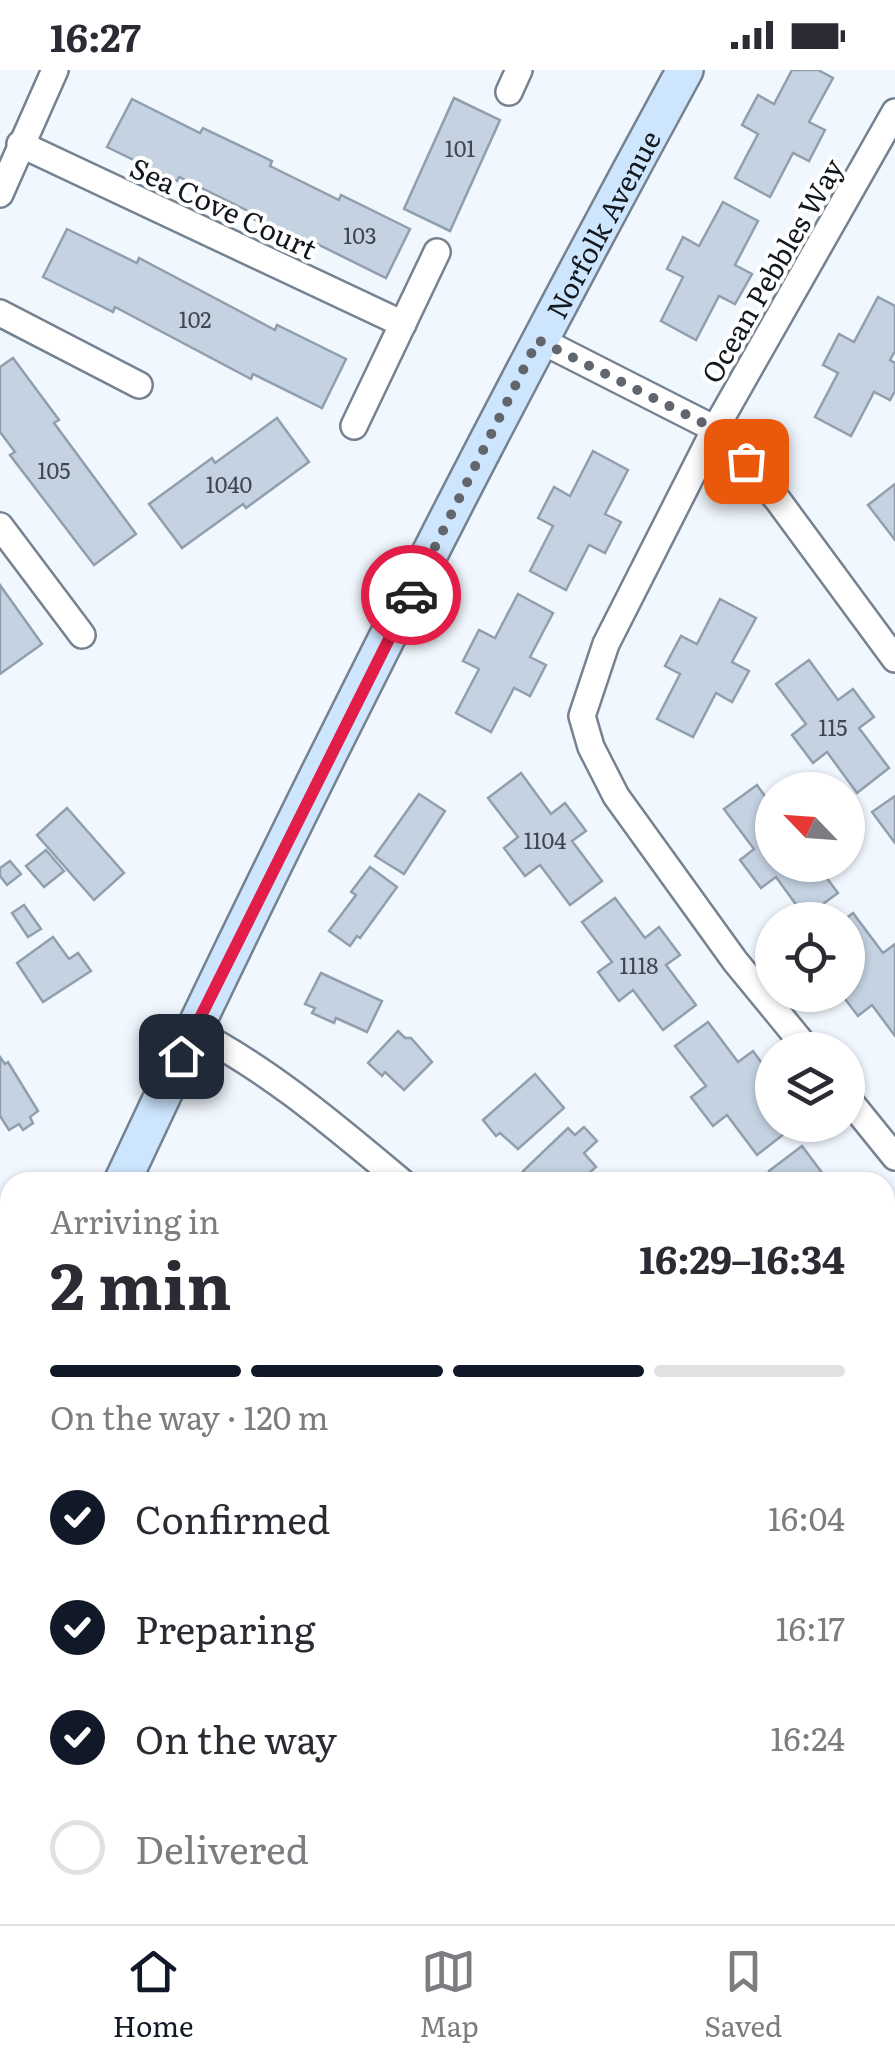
<!DOCTYPE html>
<meta charset="utf-8">
<style>
body{margin:0;font-family:Literata,serif;background:#f2f2f3;color:#2b2b33;height:100vh;display:flex;flex-direction:column;font-size:38px;white-space:nowrap}
*{box-sizing:border-box;margin:0}
p{font-size:32px;color:#7c7c81}
.icon{flex:none;width:55px;height:55px;fill:none;stroke:currentColor;stroke-width:2;stroke-linecap:round;stroke-linejoin:round}
.map{position:relative;flex:1;overflow:hidden}
.details{position:absolute;left:0px;top:1102px;width:895px;height:752px;display:flex;flex-direction:column;background:#fff;border-radius:30px 30px 0 0;box-shadow:0 2px 8px #0004}
.details>*{flex:none}
.needle{width:65px;rotate:295deg}
.controls{position:absolute;left:755px;top:702px;display:grid;gap:20px}
.controls a{display:grid;place-items:center;width:110px;height:110px;border-radius:50%;background:#fff;box-shadow:0 2px 8px #0004;font-size:50px}
.pin{position:absolute;display:grid;place-items:center;width:85px;height:85px;color:#fff;margin:-42px;border-radius:20px;box-shadow:0 5px 15px #0006}
.courier{position:absolute;display:grid;place-items:center;width:100px;height:100px;margin:-50px;border:8px solid #e11d48;border-radius:50%;background:#fff;color:#222;box-shadow:0 2px 12px #0007}
.head em{font-style:normal;font-weight:700}
.head div{display:flex;flex-direction:column-reverse}
.head{display:flex;align-items:center;justify-content:space-between;height:170px;padding:0 50px}
h1{font-size:65px;font-weight:700;line-height:75px}
.bar{display:grid;grid-template-columns:repeat(4,1fr);gap:15px 10px;align-content:center;height:120px;padding:0 50px}
.bar i{height:12px;border-radius:8px;background:#e1e1e2}
.bar .active{background:#111827}
.bar p{grid-column:span 4}
ol{padding:0 50px;list-style:none}
li{display:flex;align-items:center;gap:30px;height:110px}
li p{margin-inline-start:auto}
li .icon{padding:10px;border-radius:50%;background:#111827;color:#fff;stroke-width:4}
li:last-child{color:#7c7c81}
li i{width:55px;height:55px;border:5px solid #e1e1e2;border-radius:50%}
.status{display:flex;justify-content:space-between;align-items:center;height:70px;padding:0 50px;background:#fff;direction:ltr}
.status svg{height:28px;fill:currentColor}
.tab-bar{display:flex;justify-content:space-around;align-items:center;height:140px;border-top:2px solid #e1e1e2;background:#fff;font-size:28px;color:#7c7c81}
.tab-bar a{display:grid;justify-items:center;gap:5px}
.tab-bar .active{color:#111827}
.map>svg:first-child{display:block}
.building{fill:#c4d2e2;stroke:#919fad;stroke-width:2.5}
.lines{fill:none;stroke-linecap:round;stroke-linejoin:round}
.minor-casing{stroke:#758290;stroke-width:30}
.secondary-casing{stroke:#758290;stroke-width:40}
.minor{stroke:#fff;stroke-width:25}
.secondary{stroke:#cde6fe;stroke-width:35}
.done{stroke:#61666c;stroke-width:10;stroke-dasharray:0 18}
.route{stroke:#e11d48;stroke-width:12}
.labels{text-anchor:middle;dominant-baseline:central;stroke-width:8;stroke-linejoin:round;paint-order:stroke}
.number-label{font-size:22px;fill:#3f464f}
.street-label{font-size:28px;fill:#13181e;stroke:#fff}
</style>
<div class="status"><b>16:27</b><svg viewBox="0 0 49 12"><path d="M0 12V9h3v3zM5 12V6h3v6zM10 12V3h3v9zM15 12V0h3v12zM26 1h20v11H26zM47 4h2v5h-2z"/></svg></div>
<div class="map">
<svg width="895" height="1854" viewBox="0 0 895 1854">
<rect width="100%" height="100%" fill="#f1f7fe"/>
<g class="building">
<path d="M 792,0 L 818,0 L 833,8 L 809,52 L 825,60 L 809,91 L 793,83 L 770,127 L 735,108 L 758,64 L 742,55 L 758,25 L 774,34 Z"/>
<path d="M 454,28 L 500,50 L 450,161 L 404,139 Z"/>
<path d="M 132,29 L 200,63 L 203,58 L 272,91 L 270,96 L 339,130 L 341,125 L 410,159 L 386,208 L 317,174 L 314,179 L 246,145 L 248,141 L 179,107 L 177,111 L 107,77 Z"/>
<path d="M 723,132 L 758,151 L 735,195 L 752,204 L 735,234 L 719,226 L 696,270 L 661,251 L 683,207 L 667,199 L 683,167 L 699,176 Z"/>
<path d="M 67,159 L 137,193 L 139,188 L 275,260 L 277,255 L 346,289 L 322,338 L 253,304 L 251,309 L 115,237 L 113,242 L 43,207 Z"/>
<path d="M 878,227 L 895,236 L 895,281 L 890,290 L 895,293 L 895,321 L 890,330 L 874,322 L 851,366 L 815,347 L 838,303 L 823,295 L 839,264 L 854,272 Z"/>
<path d="M 13,288 L 59,350 L 54,353 L 136,464 L 94,495 L 10,385 L 15,382 L 0,362 L 0,297 Z"/>
<path d="M 277,348 L 309,392 L 246,438 L 243,434 L 182,478 L 149,434 L 212,388 L 215,393 Z"/>
<path d="M 593,381 L 628,400 L 605,444 L 621,452 L 605,483 L 589,475 L 566,520 L 530,501 L 553,456 L 538,448 L 554,417 L 570,426 Z"/>
<path d="M 895,414 L 895,470 L 868,435 Z"/>
<path d="M 0,515 L 42,574 L 0,604 Z"/>
<path d="M 518,524 L 553,543 L 530,587 L 546,595 L 530,626 L 514,618 L 491,662 L 456,643 L 479,599 L 463,591 L 479,560 L 495,568 Z"/>
<path d="M 720,529 L 756,548 L 732,592 L 749,601 L 732,632 L 716,623 L 693,667 L 657,649 L 680,604 L 665,596 L 681,566 L 697,574 Z"/>
<path d="M 809,590 L 838,630 L 853,619 L 874,647 L 859,658 L 889,698 L 857,723 L 827,682 L 813,693 L 792,665 L 806,654 L 776,614 Z"/>
<path d="M 521,703 L 551,744 L 565,733 L 586,761 L 572,771 L 602,811 L 570,835 L 540,795 L 525,806 L 504,778 L 518,767 L 488,728 Z"/>
<path d="M 757,715 L 772,736 L 772,795 L 817,795 L 838,823 L 805,847 L 776,807 L 761,818 L 740,790 L 754,779 L 724,739 Z"/>
<path d="M 419,724 L 445,741 L 404,804 L 375,786 Z"/>
<path d="M 895,726 L 895,773 L 872,742 Z"/>
<path d="M 67,738 L 124,803 L 94,830 L 37,765 Z"/>
<path d="M 46,780 L 64,801 L 44,817 L 26,796 Z"/>
<path d="M 10,791 L 21,804 L 7,815 L 0,806 L 0,798 Z"/>
<path d="M 370,797 L 397,817 L 360,868 L 357,866 L 350,876 L 329,861 L 356,825 L 351,822 Z"/>
<path d="M 615,828 L 645,868 L 659,857 L 680,885 L 666,895 L 696,935 L 663,960 L 633,920 L 619,931 L 598,902 L 612,892 L 582,852 Z"/>
<path d="M 24,835 L 41,859 L 28,867 L 12,843 Z"/>
<path d="M 853,843 L 883,883 L 895,874 L 895,966 L 872,935 L 858,946 L 842,925 L 848,925 L 848,910 L 851,908 L 848,903 L 848,850 L 844,850 Z"/>
<path d="M 53,867 L 69,889 L 78,883 L 91,901 L 43,932 L 17,893 Z"/>
<path d="M 321,903 L 382,931 L 367,962 L 336,948 L 334,953 L 312,943 L 315,938 L 305,934 Z"/>
<path d="M 708,952 L 738,992 L 753,981 L 772,1007 L 759,1020 L 772,1038 L 772,1055 L 786,1055 L 789,1060 L 757,1085 L 727,1045 L 713,1056 L 691,1027 L 706,1016 L 675,976 Z"/>
<path d="M 398,961 L 405,968 L 411,968 L 432,992 L 404,1020 L 385,1002 L 382,1006 L 368,993 Z"/>
<path d="M 0,987 L 5,994 L 8,992 L 38,1041 L 30,1047 L 33,1053 L 23,1060 L 19,1054 L 9,1060 L 0,1046 Z"/>
<path d="M 535,1004 L 564,1038 L 518,1079 L 500,1063 L 496,1066 L 483,1050 Z"/>
<path d="M 584,1057 L 597,1071 L 584,1083 L 596,1097 L 579,1112 L 527,1112 L 530,1109 L 523,1101 L 568,1058 L 575,1065 Z"/>
<path d="M 802,1076 L 829,1112 L 778,1112 L 769,1101 Z"/>
<path d="M 0,1835 L 17,1854 L 0,1854 Z"/>
<path d="M 123,1845 L 148,1845 L 156,1854 L 112,1854 Z"/>
<path d="M 444,1845 L 496,1845 L 499,1854 L 446,1854 Z"/>
<path d="M 565,1845 L 625,1845 L 628,1854 L 568,1854 Z"/>
<path d="M 670,1845 L 727,1845 L 699,1854 L 673,1854 Z"/>
</g>
<g class="lines">
<g class="minor-casing">
<g id="minor">
<path d="M 509,22 L 519,0"/>
<path d="M 20,74 L 403,254"/>
<path d="M 0,124 L 55,0"/>
<path d="M 0,243 L 139,315"/>
<path d="M 538,269 L 715,359 L 777,429 L 895,589"/>
<path d="M 354,356 L 437,182"/>
<path d="M 0,456 L 82,565"/>
<path d="M 193,961 C 269,999 337,1058 402,1112"/>
<path d="M 808,980 L 735,891 L 616,726 L 591,677 L 582,646 L 606,574 L 715,359 L 895,42"/>
<path d="M 848,1029 L 895,1087"/>
<path d="M 885,1578 L 895,1573"/>
<path d="M 0,1590 L 10,1599"/>
<path d="M 812,1845 L 815,1854"/>
<path d="M 243,1854 L 257,1845"/>
</g>
</g>
<g class="secondary-casing">
<g id="secondary">
<path id="s1" d="M 122,1112 C 298,736 486,365 685,0"/>
<path d="M 0,1374 L 10,1353"/>
</g>
</g>
<use href="#minor" class="minor"/>
<use href="#secondary" class="secondary"/>
</g>
<g class="lines">
<path class="done" d="M 411,525 L 538,270 L 715,359 L 746,391"/>
<path class="route" d="M 181,986 L 411,525"/>
</g>
<g class="labels">
<g class="number-label">
<text x="460" y="77">101</text>
<text x="360" y="164">103</text>
<text x="195" y="248">102</text>
<text x="54" y="399">105</text>
<text x="229" y="413">1040</text>
<text x="833" y="656">115</text>
<text x="545" y="769">1104</text>
<text x="639" y="894">1118</text>
</g>
<g class="street-label">
<text transform="translate(224 137) rotate(25)">Sea Cove Court</text>
<text stroke="none"><textPath href="#s1" startOffset="1072">Norfolk Avenue</textPath></text>
<text transform="translate(771 200) rotate(-60)">Ocean Pebbles Way</text>
</g>
</g>
</svg>
<div class="controls">
<a><svg class="needle" viewBox="-14 -14 28 28"><path d="M0-13l5 13h-10z" fill="#e53935"/><path d="M0 13l5-13h-10z" fill="#7c7c81"/></svg></a>
<a><svg class="icon" aria-label="locate" viewBox="0 0 24 24"><circle cx="12" cy="12" r="6"/><path d="M12 2v4M12 18v4M2 12h4M18 12h4"/></svg></a>
<a><svg class="icon" aria-label="layers" viewBox="0 0 24 24"><path d="M12 4l9 5-9 5-9-5zM3 14l9 5 9-5"/></svg></a>
</div>
<div class="pin" style="left:746px;top:391px;background:#ea580c"><svg class="icon" aria-label="bag" viewBox="0 0 24 24"><path d="M5 8h14l-1 12H6zM9 8a3 3 0 0 1 6 0"/></svg></div>
<div class="pin" style="left:181px;top:986px;background:#1f2937"><svg class="icon" aria-label="home" viewBox="0 0 24 24"><path d="M3 11l9-7 9 7M6 9v11h12V9"/></svg></div>
<div class="courier" style="left:411px;top:525px"><svg class="icon" aria-label="car" viewBox="0 0 24 24"><path d="M5 17H2v-5l4-1 3-4h7l3 4 3 1v5h-3M9 17h6M6 11h13"/><circle cx="7" cy="17" r="2"/><circle cx="17" cy="17" r="2"/></svg></div>
<section class="details">
<div class="head"><div><h1>2 min</h1><p>Arriving in</p></div><em>16:29–16:34</em></div>
<div class="bar"><i class="active"></i><i class="active"></i><i class="active"></i><i></i><p>On the way · 120 m</p></div>
<ol>
<li><svg class="icon" aria-label="check" viewBox="0 0 24 24"><path d="M5 12l5 5 9-10"/></svg>Confirmed<p>16:04</p></li>
<li><svg class="icon" aria-label="check" viewBox="0 0 24 24"><path d="M5 12l5 5 9-10"/></svg>Preparing<p>16:17</p></li>
<li><svg class="icon" aria-label="check" viewBox="0 0 24 24"><path d="M5 12l5 5 9-10"/></svg>On the way<p>16:24</p></li>
<li><i></i>Delivered</li>
</ol>
</section>
</div>
<nav class="tab-bar">
<a class="active"><svg class="icon" aria-label="home" viewBox="0 0 24 24"><path d="M3 11l9-7 9 7M6 9v11h12V9"/></svg>Home</a>
<a><svg class="icon" aria-label="map" viewBox="0 0 24 24"><path d="M3 6l6-2 6 2 6-2v14l-6 2-6-2-6 2zM9 4v14M15 6v14"/></svg>Map</a>
<a><svg class="icon" aria-label="saved" viewBox="0 0 24 24"><path d="M7 4h10v16l-5-4-5 4z"/></svg>Saved</a>
</nav>
